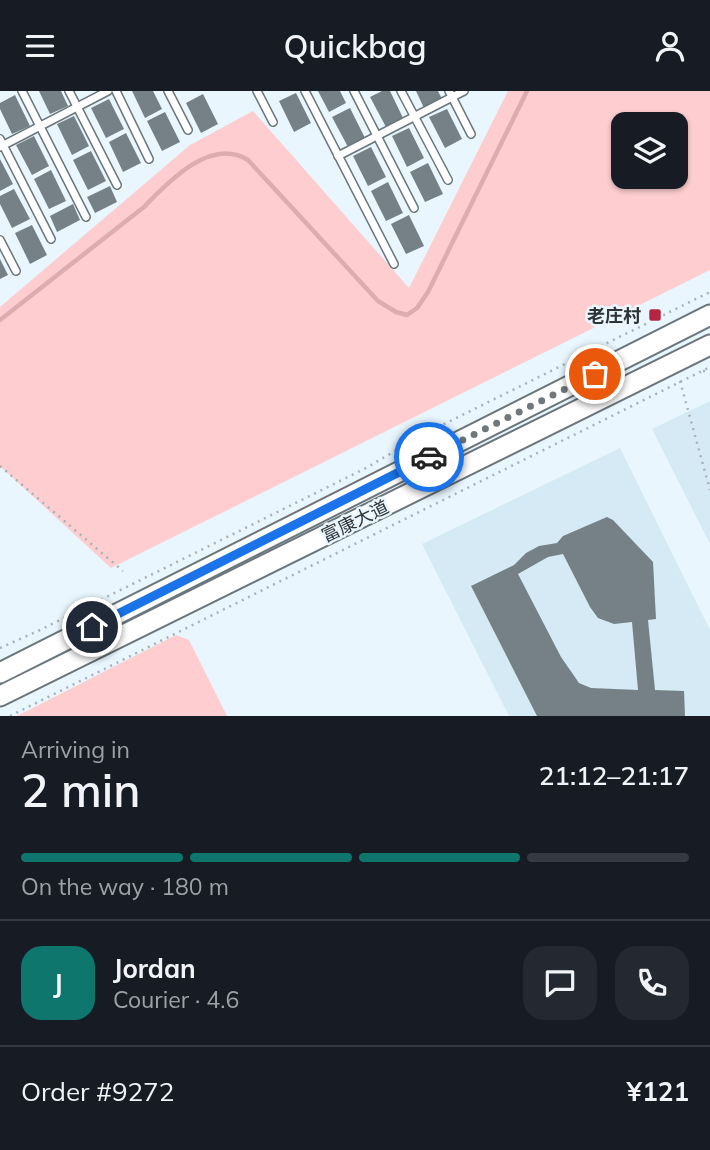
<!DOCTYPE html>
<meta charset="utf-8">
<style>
body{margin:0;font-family:Mulish,"Noto Sans SC",sans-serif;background:#242831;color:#f1f3f6;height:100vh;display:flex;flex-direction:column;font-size:26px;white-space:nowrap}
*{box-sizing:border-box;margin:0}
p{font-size:23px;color:#9ea1a6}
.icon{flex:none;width:38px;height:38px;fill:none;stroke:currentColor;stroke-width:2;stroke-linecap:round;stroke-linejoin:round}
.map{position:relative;height:625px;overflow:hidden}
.drawer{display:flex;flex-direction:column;background:#171b24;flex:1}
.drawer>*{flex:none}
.tools{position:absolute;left:611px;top:21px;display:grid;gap:14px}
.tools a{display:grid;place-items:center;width:77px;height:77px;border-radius:14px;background:#171b24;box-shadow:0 2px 5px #0004;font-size:35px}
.pin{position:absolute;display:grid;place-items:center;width:60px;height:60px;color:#fff;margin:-30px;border:4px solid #fff;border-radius:50%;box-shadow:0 2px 7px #0007}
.courier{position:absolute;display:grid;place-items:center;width:70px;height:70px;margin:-35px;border:5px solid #1a73e8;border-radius:50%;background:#fff;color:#222;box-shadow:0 2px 9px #0007}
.headline em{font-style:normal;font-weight:600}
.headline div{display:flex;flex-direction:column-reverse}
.headline{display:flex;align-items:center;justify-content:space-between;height:119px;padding:0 21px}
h1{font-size:46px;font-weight:600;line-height:52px}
.bar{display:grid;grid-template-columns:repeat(4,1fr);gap:10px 7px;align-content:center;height:84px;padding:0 21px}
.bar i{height:9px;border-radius:5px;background:#363941}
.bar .current{background:#0f766e}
.bar p{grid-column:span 4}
.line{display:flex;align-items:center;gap:18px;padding:0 21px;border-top:2px solid #363941}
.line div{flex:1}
.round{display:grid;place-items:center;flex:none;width:74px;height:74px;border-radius:21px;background:#242831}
header{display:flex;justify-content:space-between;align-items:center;height:91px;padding:0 21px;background:#171b24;font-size:32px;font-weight:600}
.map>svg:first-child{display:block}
.built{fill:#d5eaf4}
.green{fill:#fdcdcf;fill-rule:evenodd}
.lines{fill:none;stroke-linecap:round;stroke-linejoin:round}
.stream{stroke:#dcacaf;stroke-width:4.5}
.building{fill:#758187;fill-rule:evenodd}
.lane-casing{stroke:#6a767c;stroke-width:10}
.secondary-casing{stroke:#6a767c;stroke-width:23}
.path{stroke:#a8b2b7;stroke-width:2.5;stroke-dasharray:2 5;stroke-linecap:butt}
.lane{stroke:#fff;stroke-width:7}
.secondary{stroke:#fff;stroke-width:19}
.done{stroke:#6f777c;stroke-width:7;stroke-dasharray:0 12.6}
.route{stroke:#1a73e8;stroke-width:9}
.poi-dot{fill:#b62444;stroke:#e9f6fd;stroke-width:2.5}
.labels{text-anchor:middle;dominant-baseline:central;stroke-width:5;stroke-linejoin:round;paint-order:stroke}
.poi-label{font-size:18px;font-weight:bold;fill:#2e3336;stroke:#e9f6fd;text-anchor:end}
.street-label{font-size:18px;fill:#2e3336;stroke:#e9f6fd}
</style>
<header><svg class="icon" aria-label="menu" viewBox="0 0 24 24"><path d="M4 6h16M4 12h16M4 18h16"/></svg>Quickbag<svg class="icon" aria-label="person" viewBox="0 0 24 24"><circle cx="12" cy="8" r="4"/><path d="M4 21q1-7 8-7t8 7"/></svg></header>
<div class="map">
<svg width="710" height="625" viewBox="0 0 710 625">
<rect width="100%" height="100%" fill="#e9f6fd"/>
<g class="built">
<path d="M 710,310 L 710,453 L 652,338 Z"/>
<path d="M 620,357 L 710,539 L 710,625 L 509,625 L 422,453 Z"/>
</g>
<g class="green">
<path d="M 508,0 L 710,0 L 710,179 L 111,477 L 0,375 L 0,216 L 190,54 L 253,20 L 409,197 ZM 676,33 L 676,86 L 623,86 L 623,33 Z"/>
<path d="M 176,544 L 189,549 L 227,625 L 17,625 Z"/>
</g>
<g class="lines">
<path class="stream" d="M 0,229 L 144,116 C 169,90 211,46 248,69 L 378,210 L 396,221 L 407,224 L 417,217 L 428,201 L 527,0"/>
</g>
<g class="building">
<path d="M 39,0 L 61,0 L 68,15 L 50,23 Z"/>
<path d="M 132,0 L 153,0 L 162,18 L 145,27 Z"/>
<path d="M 318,0 L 340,0 L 346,12 L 329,21 Z"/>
<path d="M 382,0 L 390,0 L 403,27 L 386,36 L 370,6 Z"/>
<path d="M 416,0 L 438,0 L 442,8 L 424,17 Z"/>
<path d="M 296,2 L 311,32 L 294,41 L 279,10 Z"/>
<path d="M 203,3 L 218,33 L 201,42 L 186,12 Z"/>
<path d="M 15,4 L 30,35 L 12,43 L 0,18 L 0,12 Z"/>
<path d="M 109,8 L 124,38 L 106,47 L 91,17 Z"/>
<path d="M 350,17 L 365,47 L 348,56 L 332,26 Z"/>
<path d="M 447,18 L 462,48 L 445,57 L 429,26 Z"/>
<path d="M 165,21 L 180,51 L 162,60 L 147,30 Z"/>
<path d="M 74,25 L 89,55 L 72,64 L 57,33 Z"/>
<path d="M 409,37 L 424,67 L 407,76 L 392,45 Z"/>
<path d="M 126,42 L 141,72 L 123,81 L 109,51 Z"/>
<path d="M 34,45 L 49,75 L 32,84 L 16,54 Z"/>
<path d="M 371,56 L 386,86 L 368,95 L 353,65 Z"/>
<path d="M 91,60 L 106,90 L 88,99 L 73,69 Z"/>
<path d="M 0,68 L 13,93 L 0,100 Z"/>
<path d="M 428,72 L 443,103 L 425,111 L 410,81 Z"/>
<path d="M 51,79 L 66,110 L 49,118 L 34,88 Z"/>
<path d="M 388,91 L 403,122 L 386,130 L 371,100 Z"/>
<path d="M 110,95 L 117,111 L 95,122 L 87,106 Z"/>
<path d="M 14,98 L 30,128 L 12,137 L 0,113 L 0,105 Z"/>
<path d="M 73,113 L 80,129 L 57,141 L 50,125 Z"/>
<path d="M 409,124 L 424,155 L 406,163 L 391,133 Z"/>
<path d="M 32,134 L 47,164 L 30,173 L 15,142 Z"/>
<path d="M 0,168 L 8,184 L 0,188 Z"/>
<path d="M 607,426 L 613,429 L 653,471 L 656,528 L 648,529 L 655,599 L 684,600 L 685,625 L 537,625 L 471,495 L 514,474 L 526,462 L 539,455 L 557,452 L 563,445 ZM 563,463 L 590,516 L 598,527 L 614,533 L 632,531 L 638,599 L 591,597 L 579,592 L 561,566 L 518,483 L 548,466 Z"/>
</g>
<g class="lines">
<g class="lane-casing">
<g id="lane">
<path d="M 22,0 L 86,126"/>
<path d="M 69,0 L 117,94"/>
<path d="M 116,0 L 149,68"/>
<path d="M 168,0 L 188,39"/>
<path d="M 257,0 L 273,31"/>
<path d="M 305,0 L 394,173"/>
<path d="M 354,0 L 414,117"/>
<path d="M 401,0 L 448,89"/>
<path d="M 449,0 L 471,43"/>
<path d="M 0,48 L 51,148"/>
<path d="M 0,56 L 108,0"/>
<path d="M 338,65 L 464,0"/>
<path d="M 0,149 L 16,180"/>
</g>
</g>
<g class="secondary-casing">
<g id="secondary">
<path d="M 0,582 L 710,224"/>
<path d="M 0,605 L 710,254"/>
</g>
</g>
<g class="path">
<path d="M 703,280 L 710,281"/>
<path d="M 680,290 L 710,399"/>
<path d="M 0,375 L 123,480"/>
<path d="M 0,557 L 40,539 L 366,377 L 424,343 L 710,201"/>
<path d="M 10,625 L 710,276"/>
</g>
<use href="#lane" class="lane"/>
<use href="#secondary" class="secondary"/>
</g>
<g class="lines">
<path class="done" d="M 429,366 L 595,283"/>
<path class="route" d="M 92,536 L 429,366"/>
</g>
<rect class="poi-dot" x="648" y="217" width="14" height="14" rx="3.5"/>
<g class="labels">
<g class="poi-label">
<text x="641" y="224">老庄村</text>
</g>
<g class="street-label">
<text transform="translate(355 430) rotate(-26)">富康大道</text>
</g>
</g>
</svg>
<div class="tools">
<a><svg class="icon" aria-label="layers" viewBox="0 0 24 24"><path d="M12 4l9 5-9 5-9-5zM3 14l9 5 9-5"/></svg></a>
</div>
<div class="pin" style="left:595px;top:283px;background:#ea580c"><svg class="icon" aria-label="bag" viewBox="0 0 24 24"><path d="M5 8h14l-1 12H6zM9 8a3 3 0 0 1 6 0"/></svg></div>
<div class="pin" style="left:92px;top:536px;background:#1f2937"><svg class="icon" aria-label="home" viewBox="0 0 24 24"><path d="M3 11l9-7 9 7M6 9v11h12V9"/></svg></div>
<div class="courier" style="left:429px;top:366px"><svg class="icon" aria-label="car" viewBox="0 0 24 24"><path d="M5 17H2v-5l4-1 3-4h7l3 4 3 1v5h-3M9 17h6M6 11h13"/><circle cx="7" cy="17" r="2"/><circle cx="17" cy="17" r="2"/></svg></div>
</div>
<section class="drawer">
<div class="headline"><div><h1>2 min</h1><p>Arriving in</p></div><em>21:12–21:17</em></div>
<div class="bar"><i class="current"></i><i class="current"></i><i class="current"></i><i></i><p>On the way · 180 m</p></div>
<div class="line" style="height:126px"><b class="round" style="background:#0f766e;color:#fff">J</b><div><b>Jordan</b><p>Courier · 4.6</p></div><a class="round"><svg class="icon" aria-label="chat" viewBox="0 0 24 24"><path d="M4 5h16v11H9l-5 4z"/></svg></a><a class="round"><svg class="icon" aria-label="phone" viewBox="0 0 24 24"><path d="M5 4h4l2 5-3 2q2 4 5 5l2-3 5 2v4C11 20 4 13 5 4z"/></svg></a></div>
<div class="line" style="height:91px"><div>Order #9272</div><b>¥121</b></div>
</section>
